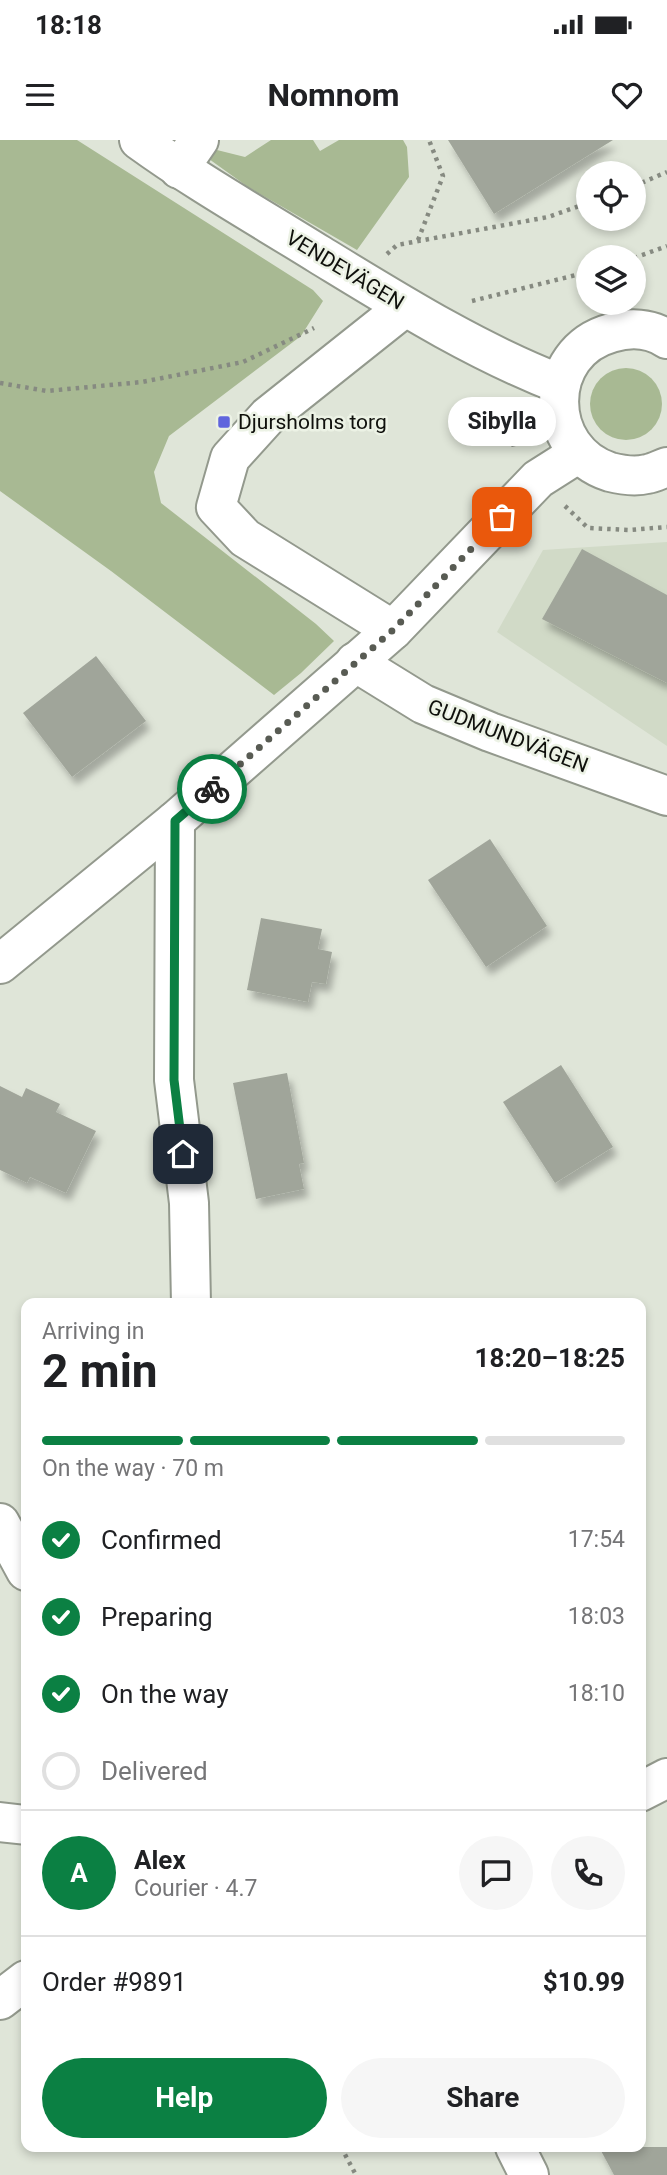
<!DOCTYPE html>
<meta charset="utf-8">
<style>
body{margin:0;font-family:Roboto,sans-serif;background:#f6f6f6;color:#202124;height:100vh;display:flex;flex-direction:column;font-size:26px;white-space:nowrap}
*{box-sizing:border-box;margin:0}
p{font-size:23px;color:#757577}
.icon{flex:none;width:38px;height:38px;fill:none;stroke:currentColor;stroke-width:2;stroke-linecap:round;stroke-linejoin:round}
.map{position:relative;flex:1;overflow:hidden}
.drawer{position:absolute;left:21px;top:1158px;width:625px;height:854px;display:flex;flex-direction:column;background:#fff;border-radius:14px;box-shadow:0 4px 10px #0003}
.drawer>*{flex:none}
.tools{position:absolute;left:576px;top:21px;display:grid;gap:14px}
.tools a{display:grid;place-items:center;width:70px;height:70px;border-radius:50%;background:#fff;box-shadow:0 4px 10px #0003;font-size:35px}
.pin{position:absolute;display:grid;place-items:center;width:60px;height:60px;color:#fff;margin:-30px;border-radius:14px;box-shadow:0 4px 10px #0006}
.courier{position:absolute;display:grid;place-items:center;width:70px;height:70px;margin:-35px;border:5px solid #0b8043;border-radius:50%;background:#fff;color:#222;box-shadow:0 2px 9px #0007}
.bubble{position:absolute;height:49px;border-radius:24px;background:#fff;box-shadow:0 4px 10px #0003;font-size:23px;font-weight:700;line-height:49px;text-align:center}
.summary em{font-style:normal;font-weight:700}
.summary div{display:flex;flex-direction:column-reverse}
.summary{display:flex;align-items:center;justify-content:space-between;height:119px;padding:0 21px}
h1{font-size:46px;font-weight:700;line-height:52px}
.bar{display:grid;grid-template-columns:repeat(4,1fr);gap:10px 7px;align-content:center;height:84px;padding:0 21px}
.bar i{height:9px;border-radius:5px;background:#e0e0e0}
.bar .selected{background:#0b8043}
.bar p{grid-column:span 4}
.line{display:flex;align-items:center;gap:18px;padding:0 21px;border-top:2px solid #e0e0e0}
.line div{flex:1}
.round{display:grid;place-items:center;flex:none;width:74px;height:74px;border-radius:37px;background:#f6f6f6}
ol{padding:0 21px;list-style:none}
li{display:flex;align-items:center;gap:21px;height:77px}
li p{margin-inline-start:auto}
li .icon{padding:7px;border-radius:50%;background:#0b8043;color:#fff;stroke-width:4}
li:last-child{color:#757577}
li i{width:38px;height:38px;border:4px solid #e0e0e0;border-radius:50%}
.action{display:flex;gap:14px;margin-top:auto;padding:14px 21px}
.action a{flex:1;height:80px;border-radius:42px;background:#0b8043;color:#fff;font-size:28px;font-weight:700;line-height:80px;text-align:center}
.action a+a{background:#f6f6f6;color:#202124}
.status{display:flex;justify-content:space-between;align-items:center;height:49px;padding:0 35px;background:#fff;direction:ltr}
.status svg{height:19px;fill:currentColor}
header{display:flex;justify-content:space-between;align-items:center;height:91px;padding:0 21px;background:#fff;font-size:32px;font-weight:700}
.map>svg:first-child{display:block}
.built{fill:#d1dac7}
.green{fill:#a8b993}
.building{fill:#a0a59a;filter:url(#shadow)}
.lines{fill:none;stroke-linecap:round;stroke-linejoin:round}
.minor-casing{stroke:#93998d;stroke-width:42}
.path{stroke:#868a81;stroke-width:4.5;stroke-dasharray:3.5 5;stroke-linecap:butt}
.minor{stroke:#fff;stroke-width:38}
.done{stroke:#585b53;stroke-width:7;stroke-dasharray:0 12.6}
.route{stroke:#0b8043;stroke-width:9}
.poi-dot{fill:#6065dd;stroke:#ecf2e5;stroke-width:2.5}
.labels{text-anchor:middle;dominant-baseline:central;stroke-width:5;stroke-linejoin:round;paint-order:stroke}
.street-label{font-size:21px;fill:#0f100c;stroke:#ecf2e5}
.poi-label{font-size:21px;fill:#0f100c;stroke:#ecf2e5;text-anchor:start}
</style>
<div class="status"><b>18:18</b><svg viewBox="0 0 49 12"><path d="M0 12V9h3v3zM5 12V6h3v6zM10 12V3h3v9zM15 12V0h3v12zM26 1h20v11H26zM47 4h2v5h-2z"/></svg></div>
<header><svg class="icon" aria-label="menu" viewBox="0 0 24 24"><path d="M4 6h16M4 12h16M4 18h16"/></svg>Nomnom<svg class="icon" aria-label="heart" viewBox="0 0 24 24"><path d="M12 20l-8-8c-3-5 5-10 8-4 3-6 11-1 8 4z"/></svg></header>
<div class="map">
<svg width="667" height="2035" viewBox="0 0 667 2035">
<defs>
<filter id="shadow"><feDropShadow dx="4.5" dy="8" stdDeviation="3.5" flood-color="#0004"/></filter>
</defs>
<rect width="100%" height="100%" fill="#dfe5d8"/>
<path class="built" d="M 667,402 L 667,606 L 497,492 L 543,410 Z"/>
<g class="green">
<path d="M 0,0 L 77,0 L 313,150 L 323,161 L 301,196 L 169,296 L 154,332 L 161,363 L 316,484 L 334,501 L 301,533 L 274,555 L 111,431 L 0,351 Z"/>
<path d="M 271,0 L 313,0 L 320,11 L 339,0 L 403,0 L 407,7 L 409,37 L 357,110 L 248,47 L 209,19 L 217,10 L 245,17 Z"/>
<circle cx="626" cy="264" r="36"/>
</g>
<g class="building">
<path d="M 448,0 L 613,0 L 494,74 Z"/>
<path d="M 582,409 L 667,455 L 667,543 L 542,479 Z"/>
<path d="M 96,516 L 146,581 L 72,637 L 23,573 Z"/>
<path d="M 490,699 L 547,786 L 486,827 L 428,740 Z"/>
<path d="M 261,778 L 322,789 L 318,809 L 332,812 L 326,844 L 312,842 L 308,862 L 247,850 Z"/>
<path d="M 561,925 L 613,1007 L 555,1043 L 503,962 Z"/>
<path d="M 287,933 L 304,1023 L 299,1024 L 304,1049 L 256,1059 L 233,943 Z"/>
<path d="M 0,946 L 22,957 L 26,948 L 60,964 L 56,972 L 96,991 L 66,1053 L 30,1037 L 27,1043 L 0,1030 Z"/>
<path d="M 599,2007 L 667,2007 L 667,2035 L 614,2035 Z"/>
</g>
<g class="lines">
<g class="minor-casing">
<g id="minor">
<path d="M 139,0 C 197,42 259,77 320,115 C 397,162 475,211 560,244"/>
<path d="M 179,29 L 199,0"/>
<path d="M 667,199 C 650,188 630,187 611,193 C 542,212 542,310 610,332 C 622,335 635,337 647,334 C 654,333 661,329 667,327"/>
<path d="M 393,490 L 245,398 L 216,367 L 230,318 L 268,276 L 405,167"/>
<path d="M 355,522 L 423,564 L 490,592 L 667,656"/>
<path d="M 175,681 L 174,940 L 189,1063 L 191,1164"/>
<path d="M 0,824 L 175,681 L 393,490 L 538,339 L 579,313"/>
<path d="M 0,1383 L 26,1431"/>
<path d="M 640,1652 L 667,1638"/>
<path d="M 0,1682 L 26,1685"/>
<path d="M 0,1860 L 26,1840"/>
<path d="M 515,2007 L 529,2035"/>
</g>
</g>
<g class="path">
<path d="M 634,46 L 667,32"/>
<path d="M 418,100 L 443,36 L 429,0"/>
<path d="M 387,114 L 397,105 L 548,77 L 588,63"/>
<path d="M 634,118 L 667,106"/>
<path d="M 472,161 L 588,132"/>
<path d="M 0,243 L 47,251 L 142,242 L 243,222 L 314,188"/>
<path d="M 504,262 L 503,266 L 515,311"/>
<path d="M 565,366 L 588,388 L 629,390 L 667,387"/>
<path d="M 341,2007 L 356,2035"/>
</g>
<use href="#minor" class="minor"/>
</g>
<g class="lines">
<path class="done" d="M 212,649 L 393,490 L 502,377"/>
<path class="route" d="M 183,1014 L 174,940 L 175,681 L 212,649"/>
</g>
<rect class="poi-dot" x="217" y="275" width="14" height="14" rx="3.5"/>
<g class="labels">
<g class="street-label">
<text transform="translate(345 130) rotate(31)">VENDEVÄGEN</text>
<text transform="translate(508 596) rotate(21)">GUDMUNDVÄGEN</text>
</g>
<g class="poi-label">
<text x="238" y="282">Djursholms torg</text>
</g>
</g>
</svg>
<div class="tools">
<a><svg class="icon" aria-label="locate" viewBox="0 0 24 24"><circle cx="12" cy="12" r="6"/><path d="M12 2v4M12 18v4M2 12h4M18 12h4"/></svg></a>
<a><svg class="icon" aria-label="layers" viewBox="0 0 24 24"><path d="M12 4l9 5-9 5-9-5zM3 14l9 5 9-5"/></svg></a>
</div>
<div class="pin" style="left:502px;top:377px;background:#ea580c"><svg class="icon" aria-label="bag" viewBox="0 0 24 24"><path d="M5 8h14l-1 12H6zM9 8a3 3 0 0 1 6 0"/></svg></div>
<div class="pin" style="left:183px;top:1014px;background:#1f2937"><svg class="icon" aria-label="home" viewBox="0 0 24 24"><path d="M3 11l9-7 9 7M6 9v11h12V9"/></svg></div>
<div class="courier" style="left:212px;top:649px"><svg class="icon" aria-label="bike" viewBox="0 0 24 24"><circle cx="6" cy="16" r="4"/><circle cx="18" cy="16" r="4"/><path d="M6 16l4-8h5l3 8M10 8l3 8H6M13 5h3"/></svg></div>
<div class="bubble" style="left:448px;top:257px;width:108px">Sibylla</div>
<section class="drawer">
<div class="summary"><div><h1>2 min</h1><p>Arriving in</p></div><em>18:20–18:25</em></div>
<div class="bar"><i class="selected"></i><i class="selected"></i><i class="selected"></i><i></i><p>On the way · 70 m</p></div>
<ol>
<li><svg class="icon" aria-label="check" viewBox="0 0 24 24"><path d="M5 12l5 5 9-10"/></svg>Confirmed<p>17:54</p></li>
<li><svg class="icon" aria-label="check" viewBox="0 0 24 24"><path d="M5 12l5 5 9-10"/></svg>Preparing<p>18:03</p></li>
<li><svg class="icon" aria-label="check" viewBox="0 0 24 24"><path d="M5 12l5 5 9-10"/></svg>On the way<p>18:10</p></li>
<li><i></i>Delivered</li>
</ol>
<div class="line" style="height:126px"><b class="round" style="background:#0b8043;color:#fff">A</b><div><b>Alex</b><p>Courier · 4.7</p></div><a class="round"><svg class="icon" aria-label="chat" viewBox="0 0 24 24"><path d="M4 5h16v11H9l-5 4z"/></svg></a><a class="round"><svg class="icon" aria-label="phone" viewBox="0 0 24 24"><path d="M5 4h4l2 5-3 2q2 4 5 5l2-3 5 2v4C11 20 4 13 5 4z"/></svg></a></div>
<div class="line" style="height:91px"><div>Order #9891</div><b>$10.99</b></div>
<div class="action"><a>Help</a><a>Share</a></div>
</section>
</div>
